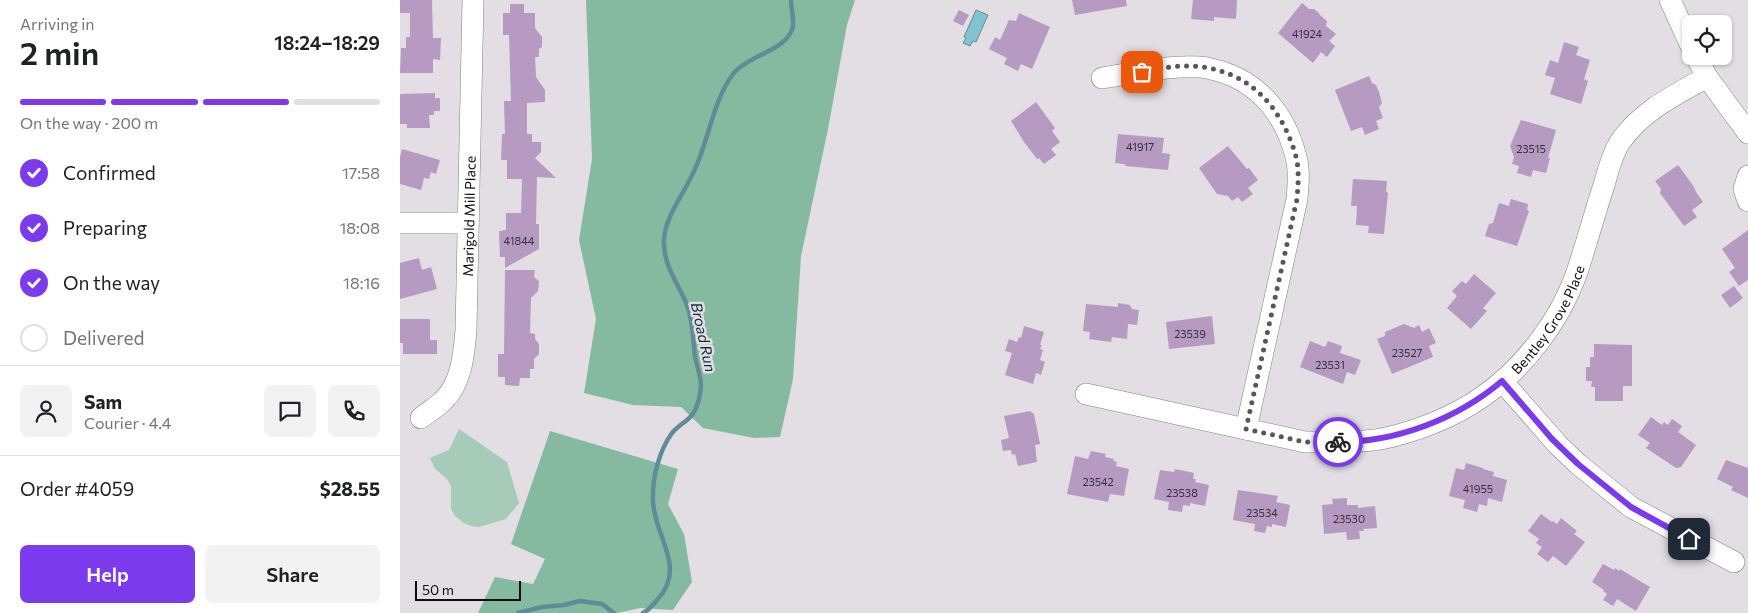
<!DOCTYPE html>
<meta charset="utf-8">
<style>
body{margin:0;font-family:Commissioner,sans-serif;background:#f2f2f2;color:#202124;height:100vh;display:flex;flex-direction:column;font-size:19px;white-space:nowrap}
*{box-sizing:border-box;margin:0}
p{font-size:16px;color:#757577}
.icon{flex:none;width:28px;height:28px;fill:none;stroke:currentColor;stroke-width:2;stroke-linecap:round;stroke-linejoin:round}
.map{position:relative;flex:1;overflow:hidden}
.details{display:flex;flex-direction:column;background:#fff;width:400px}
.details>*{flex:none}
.controls{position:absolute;left:1282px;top:15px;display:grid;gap:10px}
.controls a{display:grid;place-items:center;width:50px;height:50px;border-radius:8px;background:#fff;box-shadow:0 1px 4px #0004;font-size:25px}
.scale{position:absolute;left:15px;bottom:12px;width:106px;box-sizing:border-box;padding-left:5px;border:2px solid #0e0d0e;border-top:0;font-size:14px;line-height:18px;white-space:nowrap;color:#0e0d0e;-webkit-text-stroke:4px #e2dee3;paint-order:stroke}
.pin{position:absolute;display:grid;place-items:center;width:42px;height:42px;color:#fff;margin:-21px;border-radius:10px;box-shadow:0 2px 8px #0006}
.courier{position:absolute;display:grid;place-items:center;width:50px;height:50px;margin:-25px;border:4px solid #7c3aed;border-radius:50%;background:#fff;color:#222;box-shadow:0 1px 6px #0007}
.head em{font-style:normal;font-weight:600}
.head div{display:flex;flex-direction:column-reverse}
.head{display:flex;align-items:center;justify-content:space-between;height:85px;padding:0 20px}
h1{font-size:32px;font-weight:600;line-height:38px}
.bar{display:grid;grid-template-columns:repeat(4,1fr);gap:8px 5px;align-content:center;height:60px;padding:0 20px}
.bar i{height:6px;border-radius:4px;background:#e0e0e0}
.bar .on{background:#7c3aed}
.bar p{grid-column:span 4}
.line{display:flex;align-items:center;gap:12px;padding:0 20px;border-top:1px solid #e0e0e0}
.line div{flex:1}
.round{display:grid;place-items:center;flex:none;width:52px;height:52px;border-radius:8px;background:#f2f2f2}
ol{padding:0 20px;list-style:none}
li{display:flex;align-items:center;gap:15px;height:55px}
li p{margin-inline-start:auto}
li .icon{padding:5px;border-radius:50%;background:#7c3aed;color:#fff;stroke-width:4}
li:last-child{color:#757577}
li i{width:28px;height:28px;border:2px solid #e0e0e0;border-radius:50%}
.primary-button{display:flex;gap:10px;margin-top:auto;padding:10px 20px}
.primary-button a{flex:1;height:58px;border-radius:8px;background:#7c3aed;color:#fff;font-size:20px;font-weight:600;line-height:58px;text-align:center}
.primary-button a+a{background:#f2f2f2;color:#202124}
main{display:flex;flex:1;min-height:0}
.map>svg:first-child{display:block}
.green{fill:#a6cbb8}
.forest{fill:#86baa0}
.water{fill:#84c1d1;stroke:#618b96}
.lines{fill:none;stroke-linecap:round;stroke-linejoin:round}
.stream{stroke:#618b96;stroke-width:4.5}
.building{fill:#b79ac2}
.minor-casing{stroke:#838184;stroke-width:22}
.minor{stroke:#fff;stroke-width:21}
.done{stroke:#585659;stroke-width:5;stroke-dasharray:0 9}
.route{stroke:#7c3aed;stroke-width:6}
.labels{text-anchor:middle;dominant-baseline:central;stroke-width:5;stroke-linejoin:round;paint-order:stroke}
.number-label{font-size:11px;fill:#38303b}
.street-label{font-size:14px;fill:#0e0d0e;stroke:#e2dee3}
.water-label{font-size:15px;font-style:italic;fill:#0f2e36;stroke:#e2dee3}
</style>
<main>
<section class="details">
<div class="head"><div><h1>2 min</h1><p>Arriving in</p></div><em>18:24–18:29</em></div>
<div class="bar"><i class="on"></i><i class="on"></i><i class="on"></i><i></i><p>On the way · 200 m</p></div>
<ol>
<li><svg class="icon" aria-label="check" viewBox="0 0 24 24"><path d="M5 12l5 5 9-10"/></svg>Confirmed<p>17:58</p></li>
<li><svg class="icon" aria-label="check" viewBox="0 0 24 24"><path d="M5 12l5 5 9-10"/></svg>Preparing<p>18:08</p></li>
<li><svg class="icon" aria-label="check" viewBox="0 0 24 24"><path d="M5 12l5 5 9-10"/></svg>On the way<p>18:16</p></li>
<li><i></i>Delivered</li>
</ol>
<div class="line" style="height:90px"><a class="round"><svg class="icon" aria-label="person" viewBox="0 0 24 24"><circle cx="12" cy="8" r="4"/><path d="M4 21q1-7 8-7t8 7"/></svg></a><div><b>Sam</b><p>Courier · 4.4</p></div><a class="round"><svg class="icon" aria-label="chat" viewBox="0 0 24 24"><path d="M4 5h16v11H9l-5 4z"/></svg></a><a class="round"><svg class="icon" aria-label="phone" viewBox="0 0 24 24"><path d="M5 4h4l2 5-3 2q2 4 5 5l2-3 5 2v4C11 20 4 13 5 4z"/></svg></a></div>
<div class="line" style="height:65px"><div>Order #4059</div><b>$28.55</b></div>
<div class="primary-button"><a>Help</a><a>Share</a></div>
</section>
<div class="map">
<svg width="1348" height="613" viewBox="0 0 1348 613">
<rect width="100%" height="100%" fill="#e2dee3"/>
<path class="green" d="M 59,429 L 107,462 L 119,503 L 106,519 L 79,527 L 71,526 L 64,523 L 55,516 L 51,509 L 51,486 L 47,479 L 35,469 L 30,458 L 49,450 Z"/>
<g class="forest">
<path d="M 186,0 L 455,0 L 447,25 L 428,129 L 401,256 L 393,379 L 380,437 L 354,438 L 303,428 L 281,407 L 233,405 L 184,393 L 196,319 L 179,240 L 192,159 Z"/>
<path d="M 150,431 L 278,469 L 268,504 L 284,534 L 292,582 L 273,610 L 240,608 L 217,613 L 78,613 L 95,577 L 133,584 L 145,559 L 111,544 Z"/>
</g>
<path class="water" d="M 576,10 L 588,15 L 576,42 L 573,41 L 570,46 L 563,43 L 566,38 L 564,37 Z"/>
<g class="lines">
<g class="stream">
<path d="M 118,613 L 142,607 L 164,605 L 180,601 L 202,604 L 214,613"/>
<path d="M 243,613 C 249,610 253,605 257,600 C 288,567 254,537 253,501 C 252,478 259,451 272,433 C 276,428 282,424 287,420 C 296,413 300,398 301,386 C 301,377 297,366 295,357 C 293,341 293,323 288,308 C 280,285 263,267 264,241 C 264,217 286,191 295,169 C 309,139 313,101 333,74 C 348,55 389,50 393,26 C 394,19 391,8 391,0"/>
</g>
</g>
<g class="building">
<path d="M 0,0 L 32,0 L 33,38 L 41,38 L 40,60 L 33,59 L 33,73 L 0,73 L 1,48 L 6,48 L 6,37 L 10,37 L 10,13 L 0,13 Z"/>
<path d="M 672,0 L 726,0 L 727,6 L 675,15 Z"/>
<path d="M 793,0 L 837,0 L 836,19 L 814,17 L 814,21 L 791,19 Z"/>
<path d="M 902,3 L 909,9 L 914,9 L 919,13 L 920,15 L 927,21 L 926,26 L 936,34 L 929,41 L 935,46 L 927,57 L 921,52 L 913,63 L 878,33 Z"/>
<path d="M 110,4 L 124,4 L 124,13 L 135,13 L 135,28 L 142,37 L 142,47 L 139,49 L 139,57 L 135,57 L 136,77 L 145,90 L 145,102 L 127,103 L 127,134 L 132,134 L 132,142 L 141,142 L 141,152 L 135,158 L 156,178 L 137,177 L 136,224 L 139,224 L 139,249 L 105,268 L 105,257 L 100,257 L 99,231 L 106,230 L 106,213 L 121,213 L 122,179 L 107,179 L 107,160 L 101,160 L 102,134 L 105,134 L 104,101 L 111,101 L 109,35 L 103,35 L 103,13 L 110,13 Z"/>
<path d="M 559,10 L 569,15 L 563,26 L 553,21 Z"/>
<path d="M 619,13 L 650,27 L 632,69 L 621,64 L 618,71 L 604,64 L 607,58 L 589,49 L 595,37 L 600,40 L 609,20 L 616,21 Z"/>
<path d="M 1164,42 L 1179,47 L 1176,55 L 1190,60 L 1184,79 L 1188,81 L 1181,104 L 1150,94 L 1155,78 L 1145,75 L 1150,60 L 1158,63 Z"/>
<path d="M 969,76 L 972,83 L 976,85 L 979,92 L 982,103 L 979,107 L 983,118 L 976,121 L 979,129 L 965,135 L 962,127 L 951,131 L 935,90 Z"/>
<path d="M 35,93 L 35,98 L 40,98 L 40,111 L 34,111 L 34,115 L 29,115 L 30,128 L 7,128 L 7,124 L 0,124 L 0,94 Z"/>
<path d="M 636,102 L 655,128 L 652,131 L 660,142 L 651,149 L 656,155 L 644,164 L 639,158 L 637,159 L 624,142 L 611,121 Z"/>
<path d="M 1121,120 L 1156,130 L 1148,158 L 1150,158 L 1146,173 L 1133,170 L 1131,177 L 1117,173 L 1119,166 L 1112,164 L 1114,157 L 1110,146 Z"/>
<path d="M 718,134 L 764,138 L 762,153 L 770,154 L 768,170 L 726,166 L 724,164 L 715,163 Z"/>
<path d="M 828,146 L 847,169 L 849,168 L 858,180 L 848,188 L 853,194 L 842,202 L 838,197 L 832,201 L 828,196 L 817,194 L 799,168 Z"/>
<path d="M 2,149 L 40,160 L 36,174 L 31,172 L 29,179 L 24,178 L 21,190 L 0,184 L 0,157 Z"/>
<path d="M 1278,165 L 1294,187 L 1296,192 L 1303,202 L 1292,210 L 1297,217 L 1284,226 L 1260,193 L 1261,189 L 1255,181 Z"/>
<path d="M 953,179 L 987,181 L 986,191 L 988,193 L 984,234 L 968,233 L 969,226 L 956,225 L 957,206 L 951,206 Z"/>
<path d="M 1111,199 L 1128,204 L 1127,210 L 1129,211 L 1117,246 L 1085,236 L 1089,224 L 1093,223 L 1099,203 L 1109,206 Z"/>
<path d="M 1348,230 L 1348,280 L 1339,286 L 1329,272 L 1335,268 L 1322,249 Z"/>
<path d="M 19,258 L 22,270 L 31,267 L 37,289 L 0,299 L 0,263 Z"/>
<path d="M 105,270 L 135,270 L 134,277 L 139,281 L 138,291 L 131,298 L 130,333 L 135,334 L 135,339 L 139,344 L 139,354 L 134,359 L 134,369 L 130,369 L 130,378 L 120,378 L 119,386 L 105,385 L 105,377 L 98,377 L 98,354 L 104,354 Z"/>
<path d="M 1074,274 L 1096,293 L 1083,308 L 1087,311 L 1071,329 L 1047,308 L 1057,296 L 1052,291 L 1062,281 L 1066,284 Z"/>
<path d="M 1334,286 L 1343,298 L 1330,308 L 1321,295 Z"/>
<path d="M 718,303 L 730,305 L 732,309 L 739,310 L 737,325 L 728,324 L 727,339 L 712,337 L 711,342 L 689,339 L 690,332 L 683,331 L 686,304 L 718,307 Z"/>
<path d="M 812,316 L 815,344 L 769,349 L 766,322 Z"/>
<path d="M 0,319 L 30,319 L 30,340 L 37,340 L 37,354 L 3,354 L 3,343 L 0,343 Z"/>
<path d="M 1004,324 L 1014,328 L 1019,325 L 1022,332 L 1029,328 L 1036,343 L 1029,346 L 1033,357 L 992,374 L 977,339 L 985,336 L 985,332 Z"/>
<path d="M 624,326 L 644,332 L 640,345 L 642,345 L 640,349 L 643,350 L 640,360 L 645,362 L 641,375 L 636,373 L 633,384 L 605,375 L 612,353 L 605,351 L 609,339 L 617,342 L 619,337 L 621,338 Z"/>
<path d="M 910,341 L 925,347 L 928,341 L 942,346 L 940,353 L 961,360 L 955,375 L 947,372 L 943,384 L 900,367 Z"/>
<path d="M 1194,344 L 1232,345 L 1232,386 L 1223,386 L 1223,401 L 1195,401 L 1195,387 L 1191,387 L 1192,381 L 1186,381 L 1186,367 L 1190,367 L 1190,357 L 1194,357 Z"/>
<path d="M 630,411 L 634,414 L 640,444 L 635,445 L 637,462 L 618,466 L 615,454 L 612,455 L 611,450 L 603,451 L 601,440 L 609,438 L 604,416 Z"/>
<path d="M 1251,417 L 1262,425 L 1264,422 L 1268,425 L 1272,419 L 1282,426 L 1278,432 L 1296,445 L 1281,467 L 1276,468 L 1246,448 L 1250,443 L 1238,435 Z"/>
<path d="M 691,451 L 706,454 L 705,457 L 714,459 L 713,461 L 717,462 L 716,466 L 729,469 L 724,496 L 710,494 L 708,502 L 667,494 L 675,456 L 688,459 Z"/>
<path d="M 1326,460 L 1348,468 L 1348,498 L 1331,490 L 1333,487 L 1317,479 Z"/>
<path d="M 1066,463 L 1083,468 L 1083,469 L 1094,472 L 1093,476 L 1107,480 L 1102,502 L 1088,498 L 1087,506 L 1079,504 L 1077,512 L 1063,508 L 1065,500 L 1049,496 L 1056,468 L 1064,470 Z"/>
<path d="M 775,469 L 794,473 L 793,479 L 796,479 L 795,482 L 809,485 L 805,506 L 790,503 L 790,506 L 783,505 L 782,512 L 768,510 L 769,502 L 754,499 L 760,470 L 774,472 Z"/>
<path d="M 838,490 L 878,496 L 876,502 L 890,505 L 886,527 L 872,524 L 872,527 L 867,526 L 865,533 L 854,531 L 855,524 L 833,520 Z"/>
<path d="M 947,498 L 947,505 L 958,505 L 958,508 L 975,506 L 977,528 L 963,529 L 964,531 L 959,531 L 960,539 L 947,540 L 946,532 L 924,534 L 922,505 L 933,504 L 932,499 Z"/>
<path d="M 1141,514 L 1152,522 L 1153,521 L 1157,524 L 1161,518 L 1177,531 L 1174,534 L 1185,542 L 1166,566 L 1153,556 L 1148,562 L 1137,554 L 1142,547 L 1136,543 L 1139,539 L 1128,531 Z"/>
<path d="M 1203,564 L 1214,570 L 1215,568 L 1219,571 L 1220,569 L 1250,587 L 1236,611 L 1217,599 L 1213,606 L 1203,600 L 1207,594 L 1203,591 L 1204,590 L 1192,582 Z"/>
</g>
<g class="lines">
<g class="minor-casing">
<g id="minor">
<path d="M 1270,0 L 1291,46"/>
<path d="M 1296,56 L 1307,77 L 1348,133"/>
<path d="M 702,78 C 734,73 767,65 800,67 C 807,67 813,70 819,71 C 860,83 886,116 896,157 C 900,171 898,186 897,199 L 846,429"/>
<path d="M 1348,176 L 1344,189 L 1348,201"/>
<path d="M 0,223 L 68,223"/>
<path d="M 1102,381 L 1158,445 L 1178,464 L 1231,507 L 1334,562"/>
<path id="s1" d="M 686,394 L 905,442 C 930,442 956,443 981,439 C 1015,432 1054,417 1082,397 C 1123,369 1159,322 1176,275 C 1186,246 1194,215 1204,185 C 1208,172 1212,154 1220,142 C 1241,111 1275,95 1307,77"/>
<path id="s2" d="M 21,418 C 28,412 37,407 43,401 C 62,383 64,353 66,330 L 73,0"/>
</g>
</g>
<use href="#minor" class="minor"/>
</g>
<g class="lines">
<path class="done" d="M 742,72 C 761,68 783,64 803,67 C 843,73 870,96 887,132 C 891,141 895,151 897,161 C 899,174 898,186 897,199 L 846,429 L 905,442 L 938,442"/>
<path class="route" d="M 938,442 C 997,442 1057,419 1102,381 L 1152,439 L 1178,464 L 1231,507 L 1289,539"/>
</g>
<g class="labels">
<g class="number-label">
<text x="907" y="33">41924</text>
<text x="740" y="146">41917</text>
<text x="1131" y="148">23515</text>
<text x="119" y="240">41844</text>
<text x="790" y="333">23539</text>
<text x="1007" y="352">23527</text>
<text x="930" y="364">23531</text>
<text x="698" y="481">23542</text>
<text x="1078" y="488">41955</text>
<text x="782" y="492">23538</text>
<text x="862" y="512">23534</text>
<text x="949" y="518">23530</text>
</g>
<g class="street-label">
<text stroke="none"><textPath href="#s2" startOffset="218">Marigold Mill Place</textPath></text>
<text stroke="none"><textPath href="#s1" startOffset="514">Bentley Grove Place</textPath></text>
</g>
<g class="water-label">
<text transform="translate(304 337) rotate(78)">Broad Run</text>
</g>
</g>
</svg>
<div class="controls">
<a><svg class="icon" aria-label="locate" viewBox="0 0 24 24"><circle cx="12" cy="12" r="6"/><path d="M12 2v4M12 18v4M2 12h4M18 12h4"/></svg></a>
</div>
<div class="scale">50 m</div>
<div class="pin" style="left:742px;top:72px;background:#ea580c"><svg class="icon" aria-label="bag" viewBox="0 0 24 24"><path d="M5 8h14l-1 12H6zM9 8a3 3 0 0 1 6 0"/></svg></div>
<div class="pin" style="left:1289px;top:539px;background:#1f2937"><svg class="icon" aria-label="home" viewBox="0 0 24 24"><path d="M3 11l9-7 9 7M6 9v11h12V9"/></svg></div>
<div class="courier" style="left:938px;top:442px"><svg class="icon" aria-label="bike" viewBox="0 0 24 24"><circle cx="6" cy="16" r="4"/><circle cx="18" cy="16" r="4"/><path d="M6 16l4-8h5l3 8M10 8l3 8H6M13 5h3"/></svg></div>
</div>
</main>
